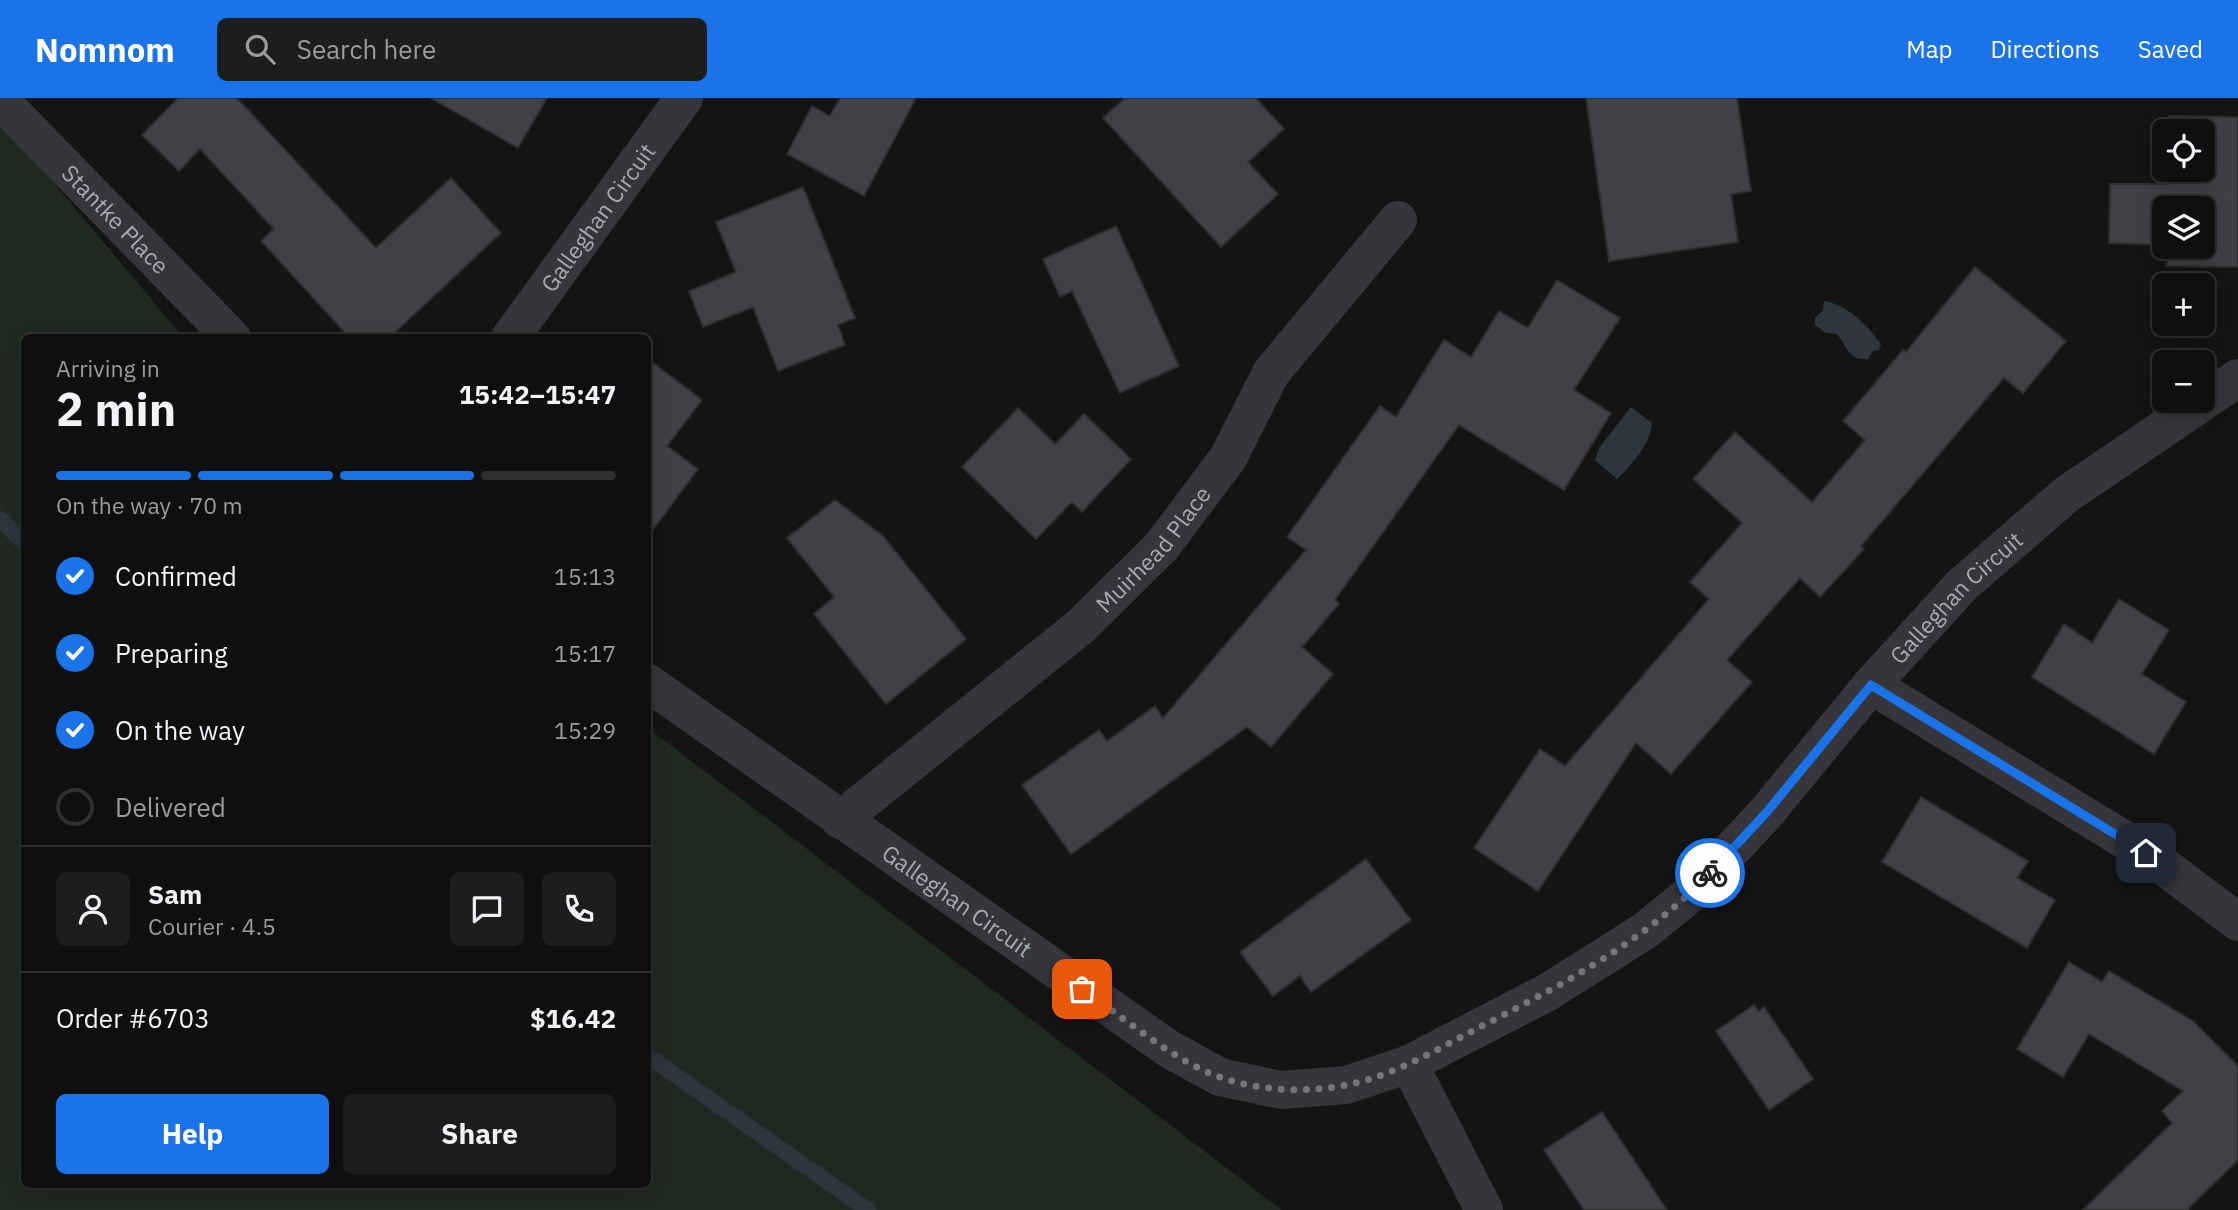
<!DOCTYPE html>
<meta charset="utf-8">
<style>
body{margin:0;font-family:"IBM Plex Sans",sans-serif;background:#1d1d1e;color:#f1f3f6;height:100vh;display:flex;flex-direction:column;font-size:26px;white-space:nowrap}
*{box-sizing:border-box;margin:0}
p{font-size:23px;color:#9b9c9f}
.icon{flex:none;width:38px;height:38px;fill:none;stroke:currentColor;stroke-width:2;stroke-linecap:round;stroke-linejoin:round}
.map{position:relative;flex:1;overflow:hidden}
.details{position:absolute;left:21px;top:236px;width:630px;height:854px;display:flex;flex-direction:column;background:#0f0f10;border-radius:10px;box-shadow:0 4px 18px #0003,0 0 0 2px #2f2f30}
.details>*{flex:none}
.tools{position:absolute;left:2152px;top:21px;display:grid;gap:14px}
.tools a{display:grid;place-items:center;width:63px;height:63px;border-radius:10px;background:#0f0f10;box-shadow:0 4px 18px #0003,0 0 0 2px #2f2f30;font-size:35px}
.pin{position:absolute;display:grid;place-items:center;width:60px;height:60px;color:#fff;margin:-30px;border-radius:14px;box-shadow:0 4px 10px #0006}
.courier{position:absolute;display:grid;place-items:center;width:70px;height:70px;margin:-35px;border:5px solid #1a73e8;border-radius:50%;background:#fff;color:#222;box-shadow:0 2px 9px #0007}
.summary em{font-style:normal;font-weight:700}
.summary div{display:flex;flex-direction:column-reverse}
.summary{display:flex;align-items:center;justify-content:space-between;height:119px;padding:0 35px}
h1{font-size:46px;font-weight:700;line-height:52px}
.bar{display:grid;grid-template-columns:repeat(4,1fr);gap:10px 7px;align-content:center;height:84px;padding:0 35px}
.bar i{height:9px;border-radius:5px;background:#2f2f30}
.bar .selected{background:#1a73e8}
.bar p{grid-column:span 4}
.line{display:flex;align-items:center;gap:18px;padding:0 35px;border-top:2px solid #2f2f30}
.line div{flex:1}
.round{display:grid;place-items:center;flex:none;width:74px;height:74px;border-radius:10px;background:#1d1d1e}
ol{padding:0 35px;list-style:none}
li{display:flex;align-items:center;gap:21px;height:77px}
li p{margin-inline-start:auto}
li .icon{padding:7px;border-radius:50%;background:#1a73e8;color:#fff;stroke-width:4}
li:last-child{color:#9b9c9f}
li i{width:38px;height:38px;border:4px solid #2f2f30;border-radius:50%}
.cta{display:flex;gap:14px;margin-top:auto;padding:14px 35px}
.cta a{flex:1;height:80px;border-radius:10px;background:#1a73e8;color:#fff;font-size:28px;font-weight:700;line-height:80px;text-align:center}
.cta a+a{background:#1d1d1e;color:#f1f3f6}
header{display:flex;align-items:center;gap:42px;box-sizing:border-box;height:98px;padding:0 35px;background:#1a73e8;color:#fff}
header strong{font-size:33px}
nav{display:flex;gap:38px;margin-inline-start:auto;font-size:24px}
.search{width:490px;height:63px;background:#1d1d1e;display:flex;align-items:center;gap:18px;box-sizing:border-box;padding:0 24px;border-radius:10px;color:#9b9c9f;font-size:26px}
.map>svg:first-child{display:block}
.green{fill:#202822}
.water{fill:#2e353d}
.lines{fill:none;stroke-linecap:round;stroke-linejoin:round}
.stream{stroke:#2e353d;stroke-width:16}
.building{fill:#414145;stroke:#2e2e31;stroke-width:2}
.minor{stroke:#35353a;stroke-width:38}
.done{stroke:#74757d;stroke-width:7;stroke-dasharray:0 12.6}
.route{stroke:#1a73e8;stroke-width:9}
.labels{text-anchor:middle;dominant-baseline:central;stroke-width:6;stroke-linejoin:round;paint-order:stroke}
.street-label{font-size:23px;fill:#a7a9b5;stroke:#0f0f10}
</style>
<header>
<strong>Nomnom</strong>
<div class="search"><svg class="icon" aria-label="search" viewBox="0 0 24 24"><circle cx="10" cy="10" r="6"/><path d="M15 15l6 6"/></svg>Search here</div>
<nav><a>Map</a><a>Directions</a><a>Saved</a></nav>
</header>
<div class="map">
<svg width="2238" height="1112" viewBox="0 0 2238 1112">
<rect width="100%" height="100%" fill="#141415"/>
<path class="green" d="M 0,21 L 184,240 L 24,240 L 24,1087 L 648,1087 L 648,630 L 1282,1112 L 0,1112 Z"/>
<g class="water">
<path d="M 1824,203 C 1847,206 1869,229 1881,246 L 1879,252 L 1873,253 L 1868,261 C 1849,263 1847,249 1837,236 L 1826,235 L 1815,227 L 1815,220 L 1823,212 Z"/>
<path d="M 1631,309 L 1652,325 C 1650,347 1632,366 1617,381 L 1595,362 L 1599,350 Z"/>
</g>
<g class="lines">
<g class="stream">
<path d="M 0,421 L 24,445"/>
<path d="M 648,958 L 868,1112"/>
</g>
</g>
<g class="building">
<path d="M 178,0 L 237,0 L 376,150 L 451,80 L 501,135 L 389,240 L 350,240 L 261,143 L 274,131 L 200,51 L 179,73 L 142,37 Z"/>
<path d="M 431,0 L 547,0 L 518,50 Z"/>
<path d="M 840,0 L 916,0 L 864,98 L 787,56 L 812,8 L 830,18 Z"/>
<path d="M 1125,0 L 1256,0 L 1284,31 L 1248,64 L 1278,96 L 1221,149 L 1103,20 Z"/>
<path d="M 1586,0 L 1737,0 L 1751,93 L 1731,96 L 1738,144 L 1609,163 Z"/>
<path d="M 2169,18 L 2238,19 L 2238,169 L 2167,168 L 2167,149 L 2203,149 L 2203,110 L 2165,110 L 2165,147 L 2109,145 L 2110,86 L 2168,86 L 2169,72 L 2203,72 L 2203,33 L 2169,33 Z"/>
<path d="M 803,89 L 855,220 L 838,227 L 845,247 L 778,273 L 753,209 L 703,229 L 689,193 L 736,174 L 716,124 Z"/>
<path d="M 1116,128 L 1179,268 L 1120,295 L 1072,193 L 1060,199 L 1043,161 Z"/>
<path d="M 1975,169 L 2066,243 L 2023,295 L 2004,280 L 1861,448 L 1864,451 L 1820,499 L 1800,480 L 1727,562 L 1752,584 L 1671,676 L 1636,645 L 1538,793 L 1474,750 L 1540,651 L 1565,668 L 1709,501 L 1690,484 L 1742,425 L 1693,381 L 1735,334 L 1812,404 L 1865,342 L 1843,323 L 1903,252 L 1906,254 Z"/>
<path d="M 1557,182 L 1620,220 L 1574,292 L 1611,315 L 1564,392 L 1459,327 L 1335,502 L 1339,506 L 1302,549 L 1333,576 L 1271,649 L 1247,629 L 1071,756 L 1022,687 L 1099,632 L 1107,643 L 1155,608 L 1163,620 L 1306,452 L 1287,439 L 1380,308 L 1396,319 L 1444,242 L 1471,259 L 1499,213 L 1528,230 Z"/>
<path d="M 648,261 L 702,302 L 667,348 L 698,371 L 648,438 Z"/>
<path d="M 1018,310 L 1055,346 L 1084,316 L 1131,361 L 1082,414 L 1072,404 L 1036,441 L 962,369 Z"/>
<path d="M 835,402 L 883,438 L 966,541 L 886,606 L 814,516 L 834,499 L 787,440 Z"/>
<path d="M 2119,501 L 2169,532 L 2142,576 L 2186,604 L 2154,656 L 2032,579 L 2064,526 L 2092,545 Z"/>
<path d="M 1921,699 L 2028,763 L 2017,780 L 2055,802 L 2027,850 L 1882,764 Z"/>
<path d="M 1366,761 L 1411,822 L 1311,894 L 1300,878 L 1273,898 L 1240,854 Z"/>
<path d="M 2069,864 L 2102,884 L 2109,873 L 2193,923 L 2238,968 L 2238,1062 L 2187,1112 L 2083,1112 L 2172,1025 L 2162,1013 L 2183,993 L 2089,936 L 2063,979 L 2017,951 Z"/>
<path d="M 1754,907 L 1759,913 L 1764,909 L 1813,981 L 1769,1012 L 1716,933 Z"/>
<path d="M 1602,1014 L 1667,1112 L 1584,1112 L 1544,1052 Z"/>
</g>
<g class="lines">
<g class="minor">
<path id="s1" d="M 0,2 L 232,240"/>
<path id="s2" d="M 510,240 L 684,0"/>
<path id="s3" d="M 648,585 L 1169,951 L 1220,979 L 1281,992 L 1346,987 L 1409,966 L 1548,894 L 1646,832 L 1690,796 L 1766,715 L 1871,587 L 1962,487 L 2067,396 L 2238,280"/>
<path d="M 1871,587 L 2146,755 L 2238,824"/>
<path id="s4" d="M 840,722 L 1081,528 L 1162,448 L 1228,360 L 1271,275 L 1398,122"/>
<path d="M 1409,966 L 1484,1112"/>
</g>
</g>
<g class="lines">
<path class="done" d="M 1082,891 C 1122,918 1175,964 1220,979 C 1258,993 1307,995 1346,987 C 1393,978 1436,952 1478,930 C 1560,888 1646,843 1710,775"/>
<path class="route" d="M 1710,775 L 1766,715 L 1871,587 L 2146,755"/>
</g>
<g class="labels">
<g class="street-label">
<text stroke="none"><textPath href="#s2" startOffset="149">Galleghan Circuit</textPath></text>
<text stroke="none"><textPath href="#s1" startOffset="166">Stantke Place</textPath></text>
<text stroke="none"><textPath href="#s4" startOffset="415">Muirhead Place</textPath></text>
<text stroke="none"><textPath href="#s3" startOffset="1617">Galleghan Circuit</textPath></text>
<text stroke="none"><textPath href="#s3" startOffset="378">Galleghan Circuit</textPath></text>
</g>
</g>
</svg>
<div class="tools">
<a><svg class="icon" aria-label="locate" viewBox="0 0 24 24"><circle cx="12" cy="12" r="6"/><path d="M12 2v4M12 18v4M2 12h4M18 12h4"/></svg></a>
<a><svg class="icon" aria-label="layers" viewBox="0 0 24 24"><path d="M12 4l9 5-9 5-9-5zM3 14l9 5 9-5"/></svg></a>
<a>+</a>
<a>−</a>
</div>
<div class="pin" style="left:1082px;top:891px;background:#ea580c"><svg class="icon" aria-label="bag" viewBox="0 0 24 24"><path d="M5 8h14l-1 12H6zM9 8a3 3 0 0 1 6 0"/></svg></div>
<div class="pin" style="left:2146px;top:755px;background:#1f2937"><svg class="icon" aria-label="home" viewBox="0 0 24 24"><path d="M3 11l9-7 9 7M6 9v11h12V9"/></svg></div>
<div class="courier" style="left:1710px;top:775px"><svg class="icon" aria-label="bike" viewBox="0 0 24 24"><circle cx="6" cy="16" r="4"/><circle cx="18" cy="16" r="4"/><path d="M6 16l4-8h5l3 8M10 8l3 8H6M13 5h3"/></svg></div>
<section class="details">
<div class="summary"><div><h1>2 min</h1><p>Arriving in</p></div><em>15:42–15:47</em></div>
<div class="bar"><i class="selected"></i><i class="selected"></i><i class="selected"></i><i></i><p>On the way · 70 m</p></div>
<ol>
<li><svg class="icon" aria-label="check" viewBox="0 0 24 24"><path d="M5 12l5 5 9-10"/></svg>Confirmed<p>15:13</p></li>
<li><svg class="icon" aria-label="check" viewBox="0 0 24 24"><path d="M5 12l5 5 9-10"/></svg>Preparing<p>15:17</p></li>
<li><svg class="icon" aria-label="check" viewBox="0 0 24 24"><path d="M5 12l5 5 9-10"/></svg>On the way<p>15:29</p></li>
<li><i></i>Delivered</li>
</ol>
<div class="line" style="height:126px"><a class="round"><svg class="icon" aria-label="person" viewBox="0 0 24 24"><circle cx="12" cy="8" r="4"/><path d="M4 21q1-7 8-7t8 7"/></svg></a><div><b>Sam</b><p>Courier · 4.5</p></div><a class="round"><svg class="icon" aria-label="chat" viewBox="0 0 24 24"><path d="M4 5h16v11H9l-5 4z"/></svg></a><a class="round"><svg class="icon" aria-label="phone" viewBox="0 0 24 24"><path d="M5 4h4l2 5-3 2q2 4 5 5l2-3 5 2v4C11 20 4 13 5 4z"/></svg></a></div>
<div class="line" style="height:91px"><div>Order #6703</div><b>$16.42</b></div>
<div class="cta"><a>Help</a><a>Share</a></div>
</section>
</div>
